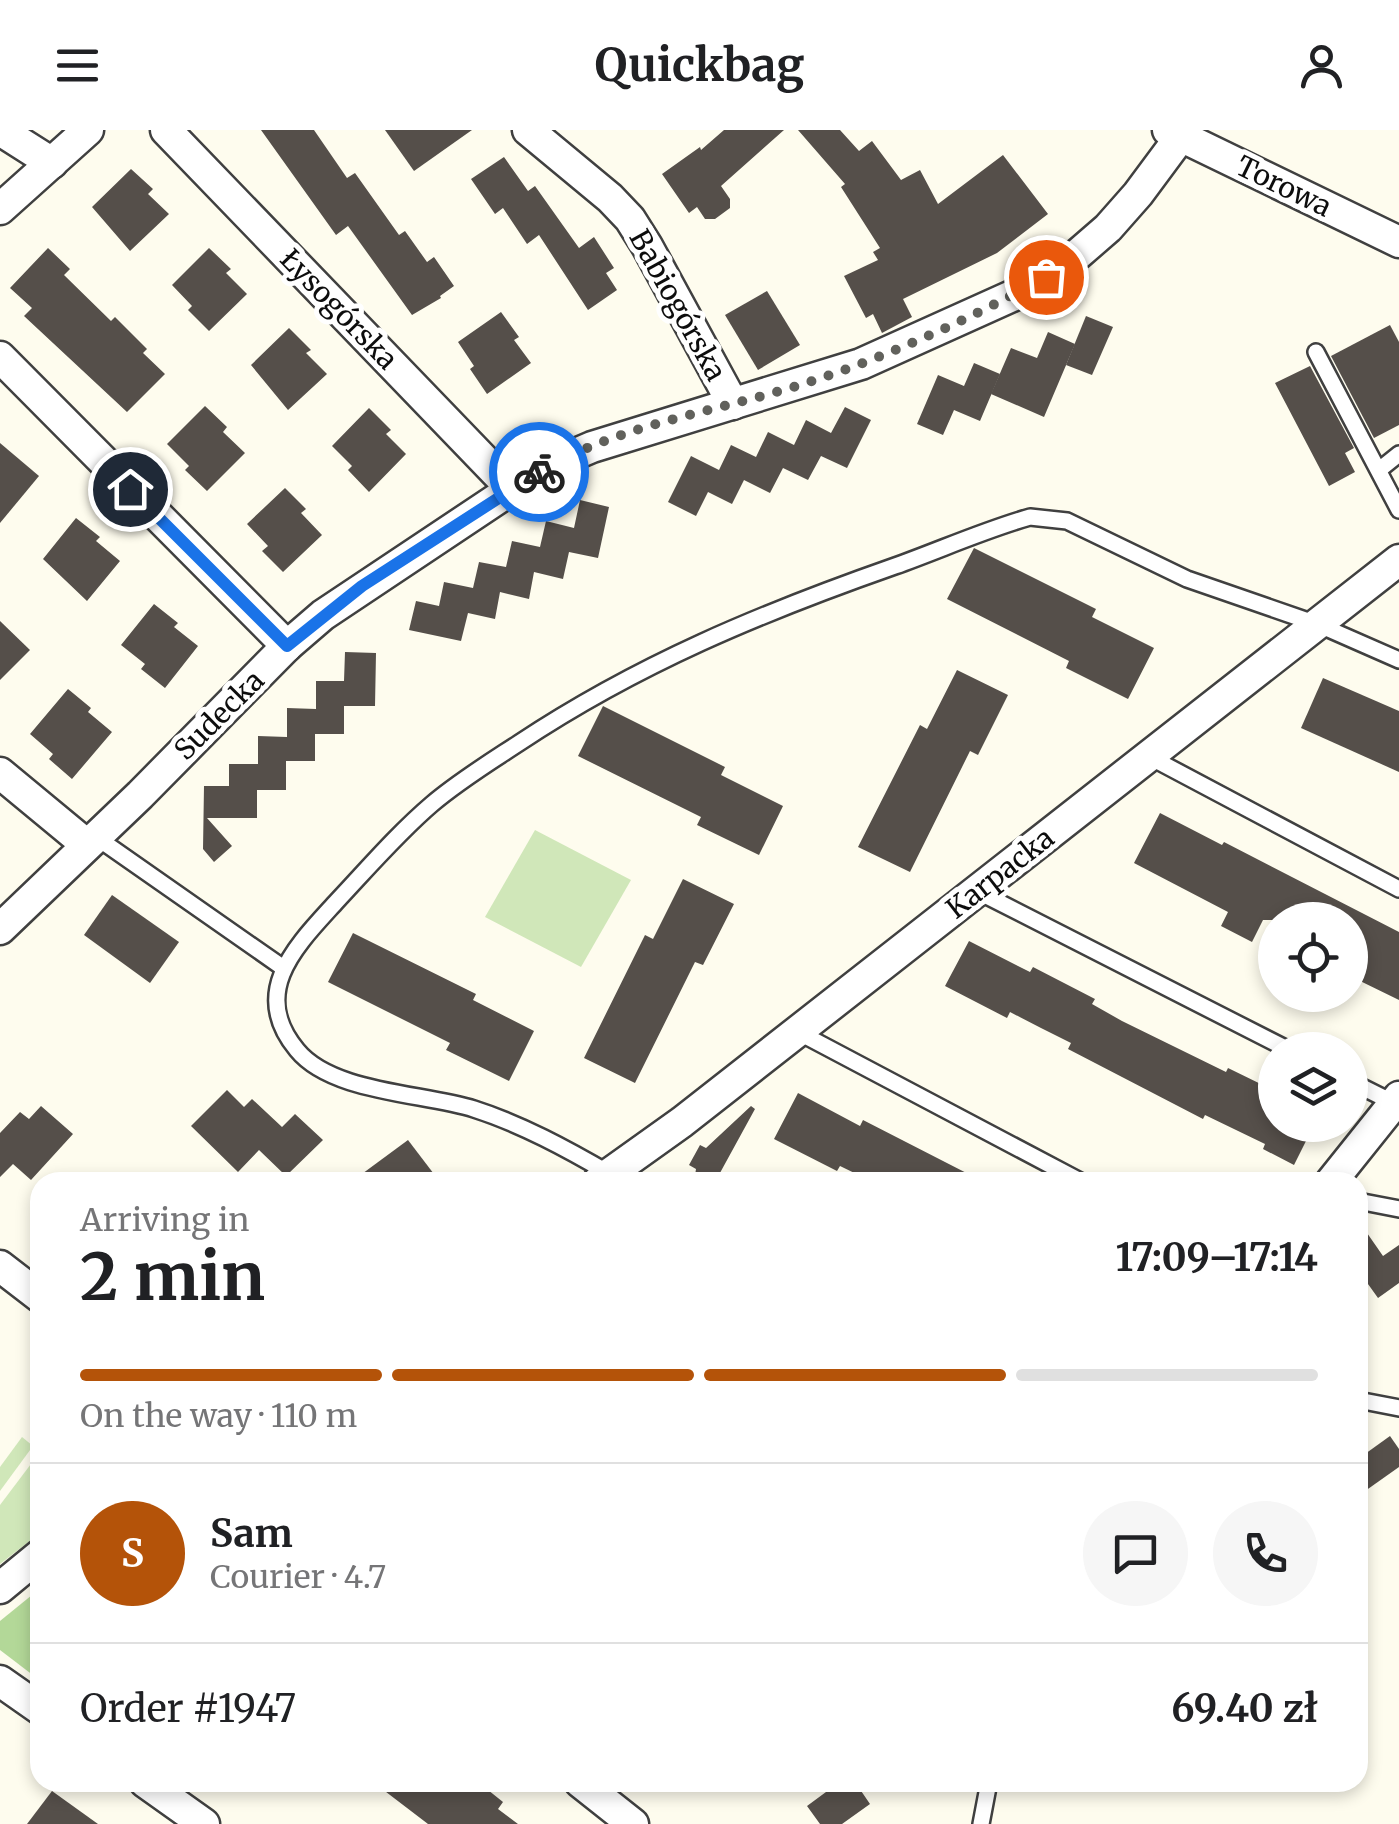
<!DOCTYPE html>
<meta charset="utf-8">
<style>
body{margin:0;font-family:Merriweather,serif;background:#f6f6f6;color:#202124;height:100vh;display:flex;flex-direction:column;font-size:38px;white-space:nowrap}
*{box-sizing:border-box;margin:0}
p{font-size:32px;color:#757577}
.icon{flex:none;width:55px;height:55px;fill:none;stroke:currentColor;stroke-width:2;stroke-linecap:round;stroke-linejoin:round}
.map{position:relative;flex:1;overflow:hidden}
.side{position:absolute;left:30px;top:1042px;width:1338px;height:620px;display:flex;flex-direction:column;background:#fff;border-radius:30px;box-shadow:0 5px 15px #0003}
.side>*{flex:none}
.fabs{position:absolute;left:1258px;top:772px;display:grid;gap:20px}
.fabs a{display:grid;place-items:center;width:110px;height:110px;border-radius:50%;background:#fff;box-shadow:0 5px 15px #0003;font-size:50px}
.pin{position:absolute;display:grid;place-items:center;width:85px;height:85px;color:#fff;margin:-42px;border:5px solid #fff;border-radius:50%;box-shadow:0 2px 10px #0007}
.courier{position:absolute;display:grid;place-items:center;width:100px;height:100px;margin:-50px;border:8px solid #1a73e8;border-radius:50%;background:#fff;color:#222;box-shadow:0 2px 12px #0007}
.head em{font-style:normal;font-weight:700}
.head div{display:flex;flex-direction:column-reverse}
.head{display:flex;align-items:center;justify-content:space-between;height:170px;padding:0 50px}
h1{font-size:65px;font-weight:700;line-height:75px}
.bar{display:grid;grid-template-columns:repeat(4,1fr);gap:15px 10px;align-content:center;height:120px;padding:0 50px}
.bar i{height:12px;border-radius:8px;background:#e0e0e0}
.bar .active{background:#b45309}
.bar p{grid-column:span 4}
.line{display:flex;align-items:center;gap:25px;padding:0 50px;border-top:2px solid #e0e0e0}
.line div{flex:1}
.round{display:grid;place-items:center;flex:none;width:105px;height:105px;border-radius:52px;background:#f6f6f6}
header{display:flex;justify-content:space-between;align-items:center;height:130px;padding:0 50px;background:#fff;font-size:45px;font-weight:700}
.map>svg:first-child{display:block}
.green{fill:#d0e7b9}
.forest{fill:#b3d898}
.building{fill:#554f4a}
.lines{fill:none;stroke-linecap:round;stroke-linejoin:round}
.service-casing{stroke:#404040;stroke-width:20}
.minor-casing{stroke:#404040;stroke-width:35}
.service{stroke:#fff;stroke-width:15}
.minor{stroke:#fff;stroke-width:30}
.done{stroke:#61615c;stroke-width:10;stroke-dasharray:0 18}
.route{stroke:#1a73e8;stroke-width:12}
.labels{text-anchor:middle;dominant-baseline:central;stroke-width:10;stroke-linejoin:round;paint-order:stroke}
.street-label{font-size:28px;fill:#0d0d0d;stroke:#fff}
</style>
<header><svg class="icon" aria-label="menu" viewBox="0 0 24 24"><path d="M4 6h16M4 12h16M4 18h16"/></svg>Quickbag<svg class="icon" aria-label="person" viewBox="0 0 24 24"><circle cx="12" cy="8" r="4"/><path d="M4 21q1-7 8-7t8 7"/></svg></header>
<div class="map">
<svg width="1399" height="1694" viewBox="0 0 1399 1694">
<rect width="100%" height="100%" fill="#fefcee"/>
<g class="green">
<path d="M 535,700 L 631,750 L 581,837 L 485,787 Z"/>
<path d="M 22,1307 L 33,1316 L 0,1361 L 0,1337 Z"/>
<path d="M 40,1322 L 40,1403 L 0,1434 L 0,1375 Z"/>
</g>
<path class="forest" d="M 32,1465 L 40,1503 L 38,1549 L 0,1520 L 0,1491 Z"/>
<g class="building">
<path d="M 261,0 L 314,0 L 347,48 L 355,43 L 399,105 L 405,101 L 427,132 L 434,127 L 454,156 L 440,166 L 441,168 L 412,185 L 348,96 L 336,105 Z"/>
<path d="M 385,0 L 472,0 L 414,41 Z"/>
<path d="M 724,0 L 784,0 L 721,56 L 730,69 L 730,78 L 715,89 L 705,89 L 697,77 L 689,83 L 662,44 L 700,17 L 701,20 Z"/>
<path d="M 798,0 L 840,0 L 859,21 L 872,11 L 901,50 L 920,40 L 938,74 L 1003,25 L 1048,84 L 997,123 L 903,169 L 912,187 L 882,203 L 873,184 L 866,188 L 844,146 L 878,130 L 873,122 L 880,118 L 841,57 L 845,54 Z"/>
<path d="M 504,27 L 528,61 L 535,56 L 579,118 L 594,107 L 614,138 L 606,143 L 617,160 L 588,180 L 539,105 L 527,114 L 503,78 L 495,84 L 471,49 Z"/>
<path d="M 131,39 L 153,59 L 148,64 L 169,84 L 130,121 L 92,77 Z"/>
<path d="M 48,118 L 70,139 L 64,145 L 111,191 L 115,187 L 147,219 L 143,223 L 165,244 L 127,282 L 24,186 L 32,178 L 10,158 Z"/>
<path d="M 209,118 L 231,139 L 226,143 L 247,164 L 209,201 L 188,180 L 192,176 L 172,155 Z"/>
<path d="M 767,161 L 800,215 L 758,240 L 725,185 Z"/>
<path d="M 501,182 L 519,207 L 514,210 L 531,233 L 487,264 L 470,239 L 474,236 L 458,212 Z"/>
<path d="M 1086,186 L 1113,197 L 1092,245 L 1066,235 Z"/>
<path d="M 1390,195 L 1399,212 L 1399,295 L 1374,308 L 1331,226 Z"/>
<path d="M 289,198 L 311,220 L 306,223 L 327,244 L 288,280 L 251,235 Z"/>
<path d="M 1048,202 L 1075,214 L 1044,287 L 991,264 L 1011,218 L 1037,228 Z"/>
<path d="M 974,233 L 1000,244 L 980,291 L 954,280 L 943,305 L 917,294 L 938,245 L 964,256 Z"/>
<path d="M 1310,236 L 1354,318 L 1345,323 L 1355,342 L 1329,356 L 1275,253 Z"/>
<path d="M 205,276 L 227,297 L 223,302 L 245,323 L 207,361 L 185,340 L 189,336 L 167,314 Z"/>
<path d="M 845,277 L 871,290 L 847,338 L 821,326 L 808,350 L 783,338 L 770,363 L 744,350 L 732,374 L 708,362 L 696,386 L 668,372 L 691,326 L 719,340 L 731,315 L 756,327 L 768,302 L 794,315 L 806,290 L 831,303 Z"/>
<path d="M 369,278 L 391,300 L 386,304 L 406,324 L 369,362 L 348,340 L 352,336 L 332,316 Z"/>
<path d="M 0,313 L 39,346 L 0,393 Z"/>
<path d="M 285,358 L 306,379 L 301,383 L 322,405 L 283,442 L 262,421 L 268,416 L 247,394 Z"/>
<path d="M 580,370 L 609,377 L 598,428 L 569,422 L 563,449 L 534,442 L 529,469 L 500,462 L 495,489 L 468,483 L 461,511 L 409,500 L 416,471 L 439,476 L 444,452 L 473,458 L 479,432 L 506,437 L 512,411 L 540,417 L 546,391 L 574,398 Z"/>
<path d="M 76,388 L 100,407 L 96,411 L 120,431 L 87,471 L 43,429 Z"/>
<path d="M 974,418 L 1096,479 L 1092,487 L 1154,518 L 1128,569 L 1066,538 L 1069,531 L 947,469 Z"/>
<path d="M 154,474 L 178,493 L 174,497 L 198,516 L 165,558 L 141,539 L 145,534 L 121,515 Z"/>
<path d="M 0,491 L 30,520 L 0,550 Z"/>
<path d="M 345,522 L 376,523 L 375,576 L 344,576 L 344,604 L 315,604 L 315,631 L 286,631 L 286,660 L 257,660 L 257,688 L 207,688 L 232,716 L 214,732 L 203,719 L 204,656 L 229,656 L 229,634 L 258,634 L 258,606 L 287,607 L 287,578 L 316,579 L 316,551 L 344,551 Z"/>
<path d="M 957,540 L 1008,565 L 978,625 L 970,621 L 910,742 L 858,717 L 920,595 L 927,599 Z"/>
<path d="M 1323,548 L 1399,581 L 1399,642 L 1301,598 Z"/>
<path d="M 68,559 L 91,578 L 88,582 L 112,602 L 72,649 L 49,629 L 53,624 L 30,604 Z"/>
<path d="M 603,576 L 725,637 L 721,645 L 783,676 L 759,725 L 697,695 L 701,687 L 578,626 Z"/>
<path d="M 1160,683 L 1222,715 L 1224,712 L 1399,802 L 1399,870 L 1356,849 L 1359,844 L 1350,839 L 1350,790 L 1263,790 L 1252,812 L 1221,796 L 1228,782 L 1134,733 Z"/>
<path d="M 683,749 L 734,774 L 703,835 L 695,832 L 635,953 L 584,928 L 645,805 L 653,809 Z"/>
<path d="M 112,765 L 179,812 L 150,853 L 84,805 Z"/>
<path d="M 353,803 L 476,864 L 473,870 L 534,901 L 509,951 L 446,920 L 450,913 L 328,852 Z"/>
<path d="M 969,811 L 1030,842 L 1033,837 L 1095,869 L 1092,874 L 1122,891 L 1226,942 L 1228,938 L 1275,961 L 1275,995 L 1314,995 L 1294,1035 L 1263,1019 L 1265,1014 L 1205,985 L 1203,989 L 1068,919 L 1071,913 L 1041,898 L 1010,882 L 1007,888 L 945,856 Z"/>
<path d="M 227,960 L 244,977 L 252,969 L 282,997 L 295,984 L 323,1010 L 286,1046 L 259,1020 L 238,1042 L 191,996 Z"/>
<path d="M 798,963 L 860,996 L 863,990 L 984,1052 L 873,1052 L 840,1036 L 837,1041 L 774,1009 Z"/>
<path d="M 41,976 L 73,1004 L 31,1050 L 13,1034 L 0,1047 L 0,1003 L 20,982 L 29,989 Z"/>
<path d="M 751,976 L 755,979 L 715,1052 L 694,1052 L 696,1039 L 689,1035 L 700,1015 L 706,1018 Z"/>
<path d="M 408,1010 L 440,1052 L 351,1052 Z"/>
<path d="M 1358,1090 L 1383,1126 L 1399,1115 L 1399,1153 L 1378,1168 L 1358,1140 Z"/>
<path d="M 1390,1306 L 1399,1319 L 1399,1337 L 1358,1366 L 1358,1329 Z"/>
<path d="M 373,1652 L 478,1652 L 503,1672 L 498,1679 L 518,1694 L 428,1694 Z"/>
<path d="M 819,1652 L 855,1652 L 870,1674 L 842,1694 L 820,1694 L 807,1676 L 826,1662 Z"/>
<path d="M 52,1661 L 98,1694 L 27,1694 Z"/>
</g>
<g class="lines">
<g class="service-casing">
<g id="service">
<path d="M 1316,222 L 1399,380"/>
<path d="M 1379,340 L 1399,324"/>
<path d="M 1148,626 L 1399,759"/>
<path d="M 96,707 L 282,837"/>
<path d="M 977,761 L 1289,920"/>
<path d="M 798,902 L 1082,1052"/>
<path d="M 1350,951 L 1394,973"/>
<path d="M 610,1044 C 567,1019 521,994 474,979 C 423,963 332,963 297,920 C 248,861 298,814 337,771 C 368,738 398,703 432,674 C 459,651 490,632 519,613 C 638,534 761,483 895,436 C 940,420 984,400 1030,387 L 1067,391 L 1187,449 L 1317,494 L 1399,530"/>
<path d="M 1358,1071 L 1399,1079"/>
<path d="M 1358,1270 L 1399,1278"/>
<path d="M 981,1694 L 989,1652"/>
</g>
</g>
<g class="minor-casing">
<g id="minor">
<path d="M 0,0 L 52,33"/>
<path d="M 166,0 L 512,359"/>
<path d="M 528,0 L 610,68 L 630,89 L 647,116 L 733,274"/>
<path d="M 1168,0 L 1399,112"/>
<path d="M 0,79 L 88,0"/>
<path d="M 0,227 L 287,516"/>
<path d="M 0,643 L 87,715"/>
<path d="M 0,799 L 140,665 L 287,516 L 323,485 L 512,359 L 550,335 L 592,317 L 861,234 L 1012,166 L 1078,124 L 1108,98 L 1138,64 L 1181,6"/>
<path d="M 598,1052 L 682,992 L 1399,430"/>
<path d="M 1331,1052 L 1399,967"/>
<path d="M 0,1136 L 40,1167"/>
<path d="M 0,1458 L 40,1425"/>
<path d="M 0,1551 L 40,1579"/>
<path d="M 145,1652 L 204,1694"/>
<path d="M 580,1652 L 633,1694"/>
</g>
</g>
<use href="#service" class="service"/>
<use href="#minor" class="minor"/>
</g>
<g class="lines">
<path class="done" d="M 539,342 C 618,295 714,282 800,255 C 885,228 968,190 1046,147"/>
<path class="route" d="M 130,359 L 287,516 L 362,456 L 539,342"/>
</g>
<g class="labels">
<g class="street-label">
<text transform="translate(1284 56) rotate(26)">Torowa</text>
<text transform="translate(678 175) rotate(61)">Babiogórska</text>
<text transform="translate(339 179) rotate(46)">Łysogórska</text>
<text transform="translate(219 585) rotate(-45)">Sudecka</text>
<text transform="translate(1000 743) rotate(-38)">Karpacka</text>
</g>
</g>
</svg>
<div class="fabs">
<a><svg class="icon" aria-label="locate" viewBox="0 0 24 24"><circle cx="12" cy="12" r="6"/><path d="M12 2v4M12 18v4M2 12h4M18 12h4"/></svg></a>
<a><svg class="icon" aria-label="layers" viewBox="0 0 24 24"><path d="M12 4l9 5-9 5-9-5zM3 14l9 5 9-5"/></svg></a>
</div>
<div class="pin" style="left:1046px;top:147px;background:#ea580c"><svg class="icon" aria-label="bag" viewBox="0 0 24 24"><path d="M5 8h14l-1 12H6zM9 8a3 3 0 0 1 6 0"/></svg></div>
<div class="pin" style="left:130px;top:359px;background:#1f2937"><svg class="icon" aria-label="home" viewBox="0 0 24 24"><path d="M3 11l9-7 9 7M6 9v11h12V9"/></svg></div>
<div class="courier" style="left:539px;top:342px"><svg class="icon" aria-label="bike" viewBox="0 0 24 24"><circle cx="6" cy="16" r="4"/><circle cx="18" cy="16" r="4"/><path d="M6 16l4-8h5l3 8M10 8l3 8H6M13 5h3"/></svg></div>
<section class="side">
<div class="head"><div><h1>2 min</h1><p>Arriving in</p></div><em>17:09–17:14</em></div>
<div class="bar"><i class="active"></i><i class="active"></i><i class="active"></i><i></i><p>On the way · 110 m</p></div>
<div class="line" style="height:180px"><b class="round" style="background:#b45309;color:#fff">S</b><div><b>Sam</b><p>Courier · 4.7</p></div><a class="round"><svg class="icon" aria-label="chat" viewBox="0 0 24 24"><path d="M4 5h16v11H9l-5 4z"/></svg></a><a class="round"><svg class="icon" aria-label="phone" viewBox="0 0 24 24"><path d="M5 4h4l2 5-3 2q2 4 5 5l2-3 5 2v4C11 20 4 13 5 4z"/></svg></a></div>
<div class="line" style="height:130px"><div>Order #1947</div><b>69.40 zł</b></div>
</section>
</div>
